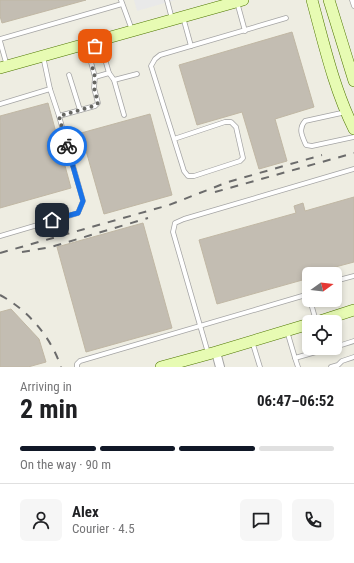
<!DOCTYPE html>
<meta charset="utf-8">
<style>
body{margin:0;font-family:"Roboto Condensed",sans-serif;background:#f6f6f6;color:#202124;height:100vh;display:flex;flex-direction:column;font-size:15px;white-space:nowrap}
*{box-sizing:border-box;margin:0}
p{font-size:13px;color:#757577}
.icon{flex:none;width:22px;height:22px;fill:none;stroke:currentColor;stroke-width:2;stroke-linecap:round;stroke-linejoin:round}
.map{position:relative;height:367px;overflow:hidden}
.sheet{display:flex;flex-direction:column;background:#fff;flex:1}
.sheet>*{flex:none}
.needle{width:26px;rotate:75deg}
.buttons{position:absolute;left:302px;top:267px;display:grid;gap:8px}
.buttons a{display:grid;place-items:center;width:40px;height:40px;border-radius:6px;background:#fff;box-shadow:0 2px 6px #0003;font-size:20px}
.pin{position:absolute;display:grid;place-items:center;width:34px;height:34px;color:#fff;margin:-17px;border-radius:8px;box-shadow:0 2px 6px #0006}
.courier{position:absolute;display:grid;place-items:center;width:40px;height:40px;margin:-20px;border:3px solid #1a73e8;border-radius:50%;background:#fff;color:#222;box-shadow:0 1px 5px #0007}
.headline em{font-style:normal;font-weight:700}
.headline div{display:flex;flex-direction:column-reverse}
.headline{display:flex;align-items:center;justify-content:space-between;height:68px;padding:0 20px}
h1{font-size:26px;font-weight:700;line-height:30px}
.bar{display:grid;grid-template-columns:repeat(4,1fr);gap:6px 4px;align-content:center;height:48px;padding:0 20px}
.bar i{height:5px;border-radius:3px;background:#e0e0e0}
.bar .selected{background:#111827}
.bar p{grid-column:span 4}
.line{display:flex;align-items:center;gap:10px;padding:0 20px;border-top:1px solid #e0e0e0}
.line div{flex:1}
.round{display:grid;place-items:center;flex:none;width:42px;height:42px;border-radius:6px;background:#f6f6f6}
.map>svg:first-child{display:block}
.parking{fill:#e9e9e9}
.building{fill:#c3bdb2;stroke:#c0b7a4}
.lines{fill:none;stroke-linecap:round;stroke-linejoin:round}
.lane-casing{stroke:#a4a4a4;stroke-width:5.5}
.street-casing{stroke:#a4a4a4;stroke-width:10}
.secondary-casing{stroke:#4e7601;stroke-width:12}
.lane{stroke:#fff;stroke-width:4}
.street{stroke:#fff;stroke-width:8}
.secondary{stroke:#e7fbb3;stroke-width:11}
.rail{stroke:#6b6b6b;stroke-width:2;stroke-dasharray:8 8;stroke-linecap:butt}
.done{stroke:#666662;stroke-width:4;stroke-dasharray:0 7.2}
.route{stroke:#1a73e8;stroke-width:5}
</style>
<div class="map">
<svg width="354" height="367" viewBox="0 0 354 367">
<rect width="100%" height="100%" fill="#eeede2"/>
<path class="parking" d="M 134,0 L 175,0 L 137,11 Z"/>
<g class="building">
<path d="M 0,0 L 86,0 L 2,23 L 0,16 Z"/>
<path d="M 292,32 L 314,107 L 275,119 L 287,161 L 259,169 L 242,112 L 197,125 L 179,65 Z"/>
<path d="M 48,103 L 71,188 L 0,208 L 0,116 Z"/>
<path d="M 150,114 L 172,195 L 104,214 L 81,133 Z"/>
<path d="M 354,197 L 354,262 L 309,274 L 305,275 L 306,279 L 217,304 L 199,240 L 296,213 L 294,206 L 303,203 L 305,211 Z"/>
<path d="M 143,223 L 172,328 L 86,352 L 57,247 Z"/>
<path d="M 11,309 L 39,339 L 46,362 L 28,367 L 0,367 L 0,312 Z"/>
</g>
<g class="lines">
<g class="lane-casing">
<g id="lane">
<path d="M 121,0 L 132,30"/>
<path d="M 167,0 L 172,19"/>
<path d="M 352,0 L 354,6"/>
<path d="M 237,2 L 245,31"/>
<path d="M 183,17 L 191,46"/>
<path d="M 0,39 L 122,4"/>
<path d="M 0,41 L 7,66"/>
<path d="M 95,46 L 102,49 L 109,73 L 114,80 L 124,115"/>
<path d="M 69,75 L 80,110"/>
<path d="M 95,77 L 109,73"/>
<path d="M 114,80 L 137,74"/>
<path d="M 50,89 L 59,116 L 95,106 L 98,103 L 94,88 L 95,77 L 88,51 L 95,46"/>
<path d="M 0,104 L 50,89 L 43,56"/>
<path d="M 346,112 L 305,121 C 298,129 302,136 306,145 L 312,146 L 354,137"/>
<path d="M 174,139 L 225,122 L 231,122 L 236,127 L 243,158 L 240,161 L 194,176 L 188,176 L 184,171 L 151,66 L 155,59 L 160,55 L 286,18"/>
<path d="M 0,236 L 78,213 L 83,201 L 59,116"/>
<path d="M 335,281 L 354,276"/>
<path d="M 310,300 L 316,321"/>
<path d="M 287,331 L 295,358 L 330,348"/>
<path d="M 252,341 L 260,367"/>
<path d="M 335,347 L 354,341"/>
<path d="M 208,353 L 173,232 L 175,223 L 184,219 L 354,169"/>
<path d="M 295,358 L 298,367"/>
<path d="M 77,367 L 77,364 L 80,361 L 309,294"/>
<path d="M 331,367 L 338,365 L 342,361 L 354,357"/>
</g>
</g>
<g class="street-casing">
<path id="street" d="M 216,352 L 220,367"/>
</g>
<g class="secondary-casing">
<g id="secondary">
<path d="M 312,0 C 324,44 334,89 354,129"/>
<path d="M 329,0 L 354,81"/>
<path d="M 0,68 L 243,0"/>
<path d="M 317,322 L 354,310"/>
<path d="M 161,367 L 216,352 L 309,324"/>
</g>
</g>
<use href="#lane" class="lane"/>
<use href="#street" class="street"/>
<use href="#secondary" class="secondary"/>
<g class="rail">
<path d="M 215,192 L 354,153"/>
<path d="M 22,252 L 51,247 L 148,218"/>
<path d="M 0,253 L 169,205 L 228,182 L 322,155"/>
<path d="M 0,295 C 28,310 51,337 61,367"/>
</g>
</g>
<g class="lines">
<path class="done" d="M 67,146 L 59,116 L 94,106 L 98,103 L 94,88 L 95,77 L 88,51 L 95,46"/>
<path class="route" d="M 52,220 L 78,213 L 83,201 L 67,146"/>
</g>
</svg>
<div class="buttons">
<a><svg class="needle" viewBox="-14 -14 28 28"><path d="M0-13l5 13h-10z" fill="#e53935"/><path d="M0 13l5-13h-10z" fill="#757577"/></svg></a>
<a><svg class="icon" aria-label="locate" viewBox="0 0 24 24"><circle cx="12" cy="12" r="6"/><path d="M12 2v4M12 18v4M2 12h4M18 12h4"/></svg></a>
</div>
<div class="pin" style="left:95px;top:46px;background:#ea580c"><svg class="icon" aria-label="bag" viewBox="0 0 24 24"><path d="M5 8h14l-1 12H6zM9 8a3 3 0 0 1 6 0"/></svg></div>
<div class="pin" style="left:52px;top:220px;background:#1f2937"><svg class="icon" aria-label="home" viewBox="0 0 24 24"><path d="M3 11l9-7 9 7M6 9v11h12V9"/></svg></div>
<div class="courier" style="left:67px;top:146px"><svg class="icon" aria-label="bike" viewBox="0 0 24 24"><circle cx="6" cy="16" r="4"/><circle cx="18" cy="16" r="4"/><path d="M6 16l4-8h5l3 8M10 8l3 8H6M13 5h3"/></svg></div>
</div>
<section class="sheet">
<div class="headline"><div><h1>2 min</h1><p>Arriving in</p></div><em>06:47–06:52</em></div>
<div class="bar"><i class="selected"></i><i class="selected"></i><i class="selected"></i><i></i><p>On the way · 90 m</p></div>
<div class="line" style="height:72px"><a class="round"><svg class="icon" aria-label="person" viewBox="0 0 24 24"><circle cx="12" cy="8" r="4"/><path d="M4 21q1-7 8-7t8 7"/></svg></a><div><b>Alex</b><p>Courier · 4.5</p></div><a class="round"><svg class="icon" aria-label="chat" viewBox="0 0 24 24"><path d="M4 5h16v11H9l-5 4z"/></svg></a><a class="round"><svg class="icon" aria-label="phone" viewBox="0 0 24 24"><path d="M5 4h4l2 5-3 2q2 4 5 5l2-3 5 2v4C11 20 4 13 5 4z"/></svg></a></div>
</section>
